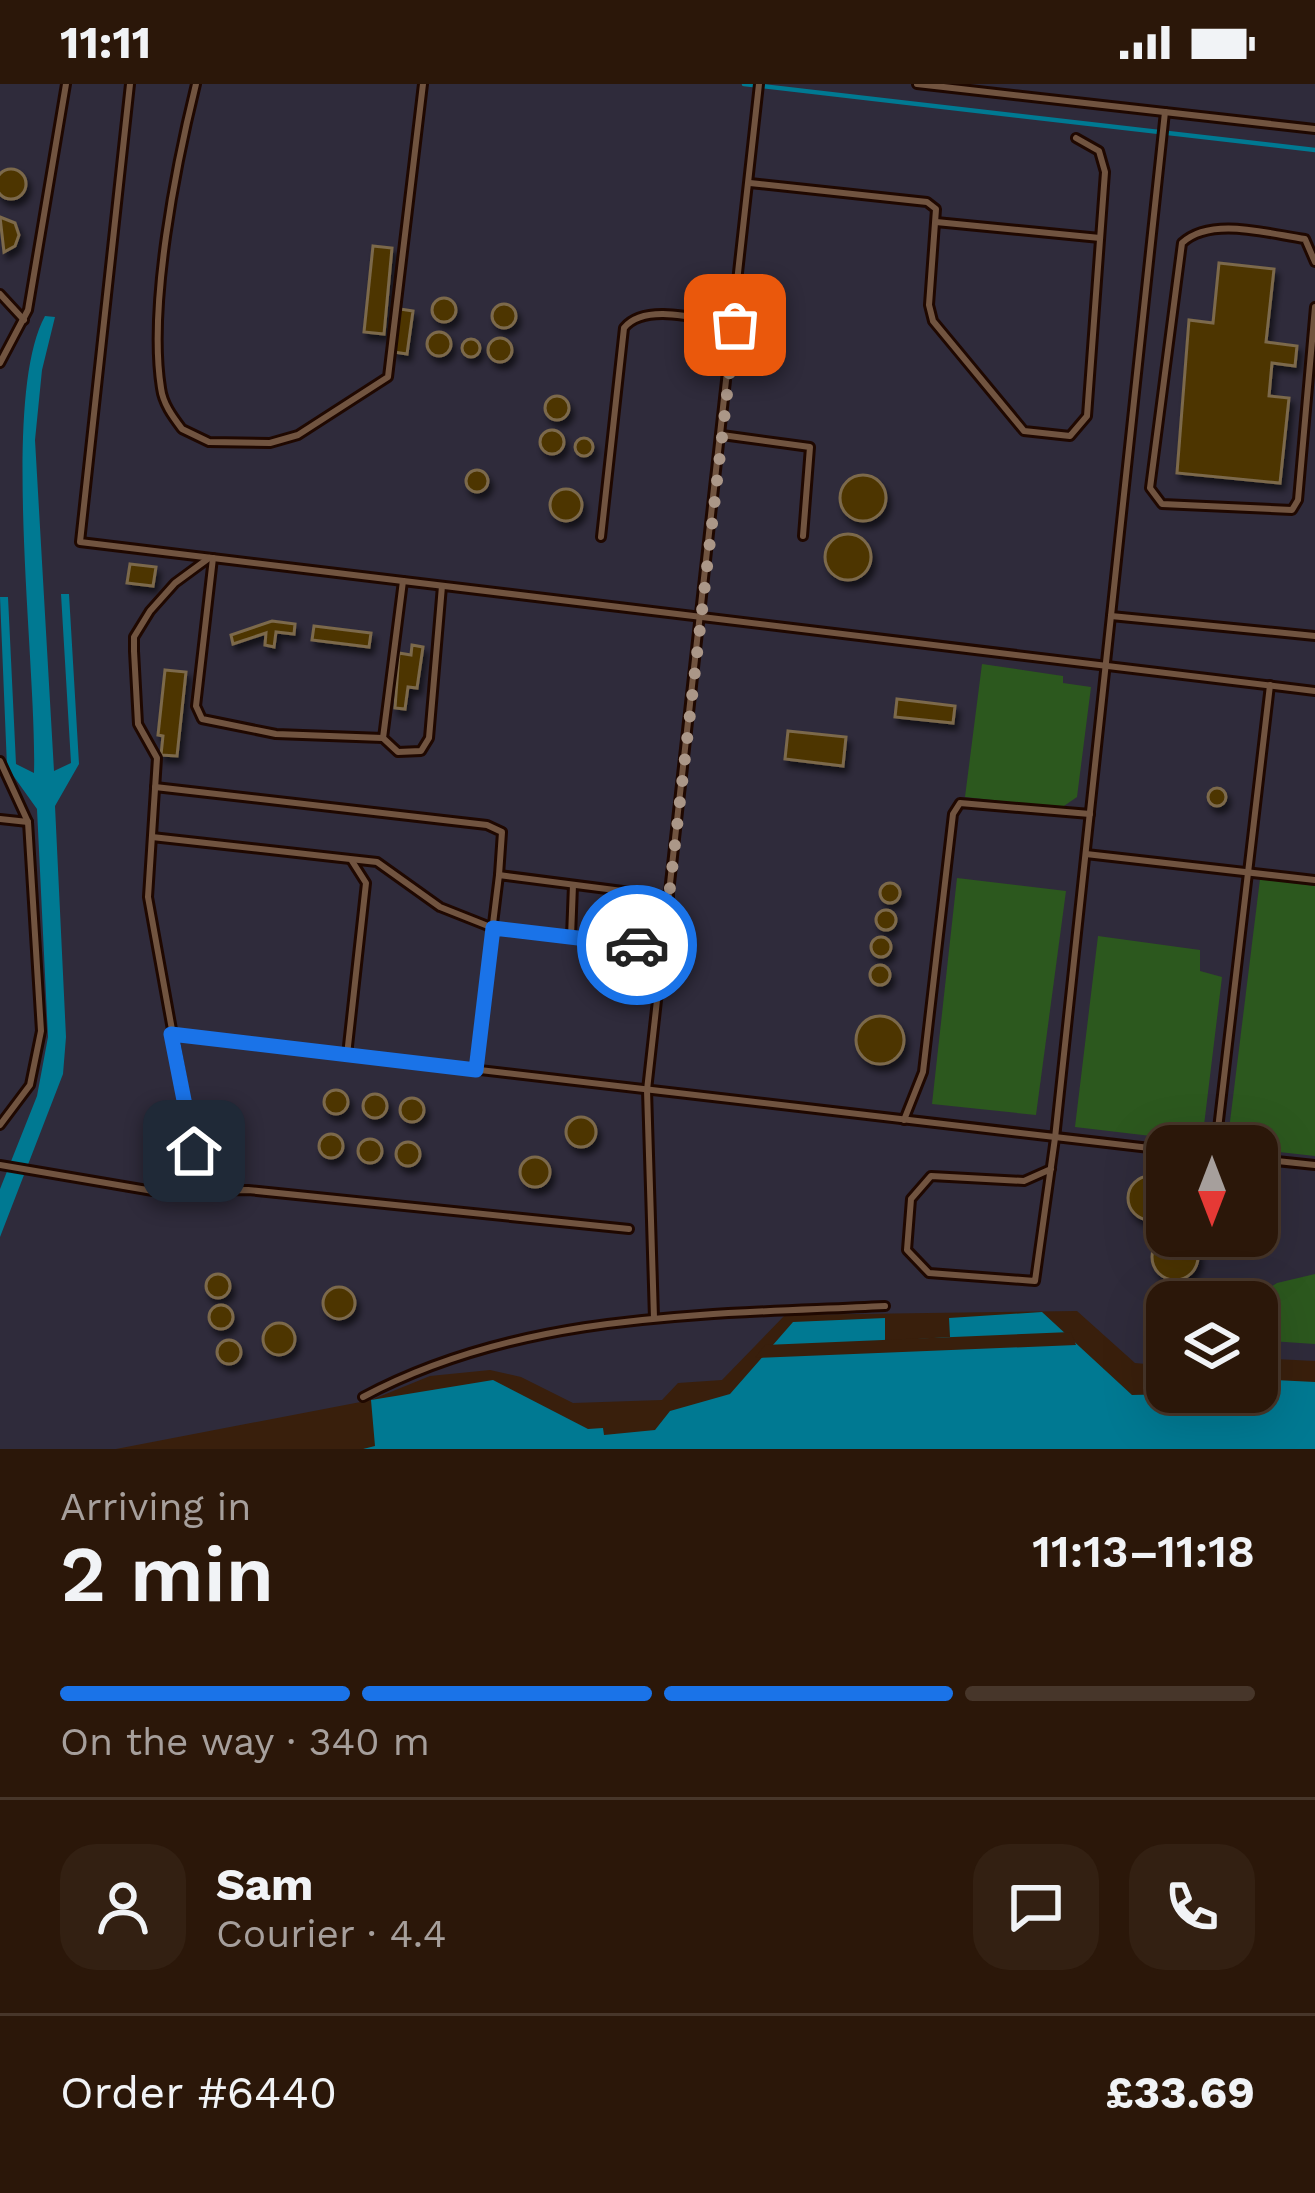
<!DOCTYPE html>
<meta charset="utf-8">
<style>
body{margin:0;font-family:"Work Sans",sans-serif;background:#332012;color:#f1f3f6;height:100vh;display:flex;flex-direction:column;font-size:45px;white-space:nowrap}
*{box-sizing:border-box;margin:0}
p{font-size:39px;color:#a69f9c}
.icon{flex:none;width:66px;height:66px;fill:none;stroke:currentColor;stroke-width:2;stroke-linecap:round;stroke-linejoin:round}
.map{position:relative;height:1365px;overflow:hidden}
.sheet{display:flex;flex-direction:column;background:#2b1709;flex:1}
.sheet>*{flex:none}
.needle{width:78px;rotate:180deg}
.buttons{position:absolute;left:1146px;top:1041px;display:grid;gap:24px}
.buttons a{display:grid;place-items:center;width:132px;height:132px;border-radius:24px;background:#2b1709;box-shadow:0 12px 48px #0002,0 0 0 3px #47362a;font-size:60px}
.pin{position:absolute;display:grid;place-items:center;width:102px;height:102px;color:#fff;margin:-51px;border-radius:24px;box-shadow:0 6px 18px #0006}
.courier{position:absolute;display:grid;place-items:center;width:120px;height:120px;margin:-60px;border:9px solid #1a73e8;border-radius:50%;background:#fff;color:#222;box-shadow:0 3px 15px #0007}
.headline em{font-style:normal;font-weight:600}
.headline div{display:flex;flex-direction:column-reverse}
.headline{display:flex;align-items:center;justify-content:space-between;height:204px;padding:0 60px}
h1{font-size:78px;font-weight:600;line-height:90px}
.bar{display:grid;grid-template-columns:repeat(4,1fr);gap:18px 12px;align-content:center;height:144px;padding:0 60px}
.bar i{height:15px;border-radius:9px;background:#47362a}
.bar .on{background:#1a73e8}
.bar p{grid-column:span 4}
.line{display:flex;align-items:center;gap:30px;padding:0 60px;border-top:3px solid #47362a}
.line div{flex:1}
.round{display:grid;place-items:center;flex:none;width:126px;height:126px;border-radius:36px;background:#332012}
.status{display:flex;justify-content:space-between;align-items:center;height:84px;padding:0 60px;background:#2b1709;direction:ltr}
.status svg{height:33px;fill:currentColor}
.map>svg:first-child{display:block}
.industrial{fill:#2f2b3b;fill-rule:evenodd}
.green{fill:#2c581e}
.water{fill:#007992}
.pier{fill:#391f0c}
.lines{fill:none;stroke-linecap:round;stroke-linejoin:round}
.stream{stroke:#007992;stroke-width:4.5}
.building{fill:#4d3500;stroke:#7b694b;stroke-width:3;filter:url(#shadow)}
.lane-casing{stroke:#1f0800;stroke-width:12}
.lane{stroke:#715440;stroke-width:6}
.done{stroke:#ab9788;stroke-width:12;stroke-dasharray:0 21.6}
.route{stroke:#1a73e8;stroke-width:15}
</style>
<div class="status"><b>11:11</b><svg viewBox="0 0 49 12"><path d="M0 12V9h3v3zM5 12V6h3v6zM10 12V3h3v9zM15 12V0h3v12zM26 1h20v11H26zM47 4h2v5h-2z"/></svg></div>
<div class="map">
<svg width="1315" height="1365" viewBox="0 0 1315 1365">
<defs>
<filter id="shadow"><feDropShadow dx="3.5" dy="6" stdDeviation="3" flood-color="#0009"/></filter>
</defs>
<rect width="100%" height="100%" fill="#391f0c"/>
<path class="industrial" d="M 0,0 L 1315,0 L 1315,1277 L 1257,1274 L 1257,1218 L 1167,1218 L 1167,1282 L 1135,1279 L 1077,1227 L 785,1231 L 722,1296 L 678,1299 L 662,1316 L 573,1319 L 521,1293 L 490,1286 L 430,1292 L 371,1316 L 116,1365 L 0,1365 ZM 1167,1062 L 1257,1062 L 1257,1152 L 1167,1152 Z"/>
<g class="green">
<path d="M 982,580 L 1063,592 L 1063,599 L 1091,603 L 1077,713 L 1061,724 L 965,713 Z"/>
<path d="M 957,794 L 1066,807 L 1036,1031 L 932,1020 Z"/>
<path d="M 1260,795 L 1315,802 L 1315,1072 L 1227,1062 Z"/>
<path d="M 1098,852 L 1200,866 L 1200,887 L 1222,893 L 1202,1058 L 1075,1043 Z"/>
<path d="M 1315,1190 L 1315,1260 L 1257,1256 L 1257,1218 L 1252,1215 L 1277,1199 Z"/>
</g>
<g class="water">
<path d="M 45,232 L 55,233 L 42,286 L 35,356 L 54,687 L 71,679 L 61,510 L 69,510 L 79,680 L 55,722 L 66,953 L 63,990 L 0,1153 L 0,1105 L 37,1012 L 48,953 L 37,725 L 7,683 L 0,513 L 8,513 L 16,680 L 34,689 C 37,580 0,314 45,232 Z"/>
<path d="M 1042,1228 L 1132,1311 L 1257,1308 L 1257,1295 L 1315,1298 L 1315,1365 L 363,1365 L 375,1362 L 371,1316 L 493,1296 L 588,1345 L 603,1344 L 604,1351 L 655,1346 L 670,1327 L 730,1310 L 793,1238 L 885,1234 L 885,1257 L 950,1253 L 949,1234 Z"/>
</g>
<path class="pier" d="M 1071,1248 L 1076,1261 L 755,1274 L 765,1261 Z"/>
<g class="lines">
<path class="stream" d="M 744,0 L 1315,66"/>
</g>
<g class="building">
<circle cx="11" cy="100" r="15"/>
<path d="M 0,133 L 15,139 L 19,151 L 15,162 L 4,168 Z"/>
<path d="M 373,162 L 392,164 L 384,250 L 364,248 Z"/>
<path d="M 1219,179 L 1274,185 L 1266,258 L 1297,262 L 1295,282 L 1272,279 L 1269,312 L 1289,314 L 1280,399 L 1177,389 L 1189,236 L 1213,239 Z"/>
<circle cx="444" cy="226" r="12"/>
<circle cx="504" cy="232" r="12"/>
<path d="M 400,225 L 413,227 L 407,270 L 394,268 Z"/>
<circle cx="439" cy="260" r="12"/>
<circle cx="500" cy="266" r="12"/>
<circle cx="471" cy="264" r="9"/>
<circle cx="557" cy="324" r="12"/>
<circle cx="552" cy="358" r="12"/>
<circle cx="584" cy="363" r="9"/>
<circle cx="477" cy="397" r="11"/>
<circle cx="863" cy="414" r="23"/>
<circle cx="566" cy="421" r="16"/>
<circle cx="848" cy="473" r="23"/>
<path d="M 130,480 L 156,483 L 153,502 L 127,499 Z"/>
<path d="M 272,537 L 295,540 L 294,550 L 276,548 L 274,563 L 265,561 L 266,549 L 233,560 L 231,551 Z"/>
<path d="M 314,542 L 371,549 L 369,563 L 312,556 Z"/>
<path d="M 412,561 L 423,563 L 417,604 L 408,603 L 405,625 L 395,624 L 399,569 L 411,571 Z"/>
<path d="M 165,586 L 186,588 L 177,672 L 161,671 L 163,652 L 158,651 Z"/>
<path d="M 897,615 L 955,622 L 953,639 L 895,633 Z"/>
<path d="M 788,647 L 846,653 L 843,682 L 785,675 Z"/>
<circle cx="1217" cy="713" r="9"/>
<circle cx="890" cy="809" r="10"/>
<circle cx="886" cy="836" r="10"/>
<circle cx="881" cy="863" r="10"/>
<circle cx="880" cy="891" r="10"/>
<circle cx="880" cy="956" r="24"/>
<circle cx="336" cy="1018" r="12"/>
<circle cx="375" cy="1022" r="12"/>
<circle cx="412" cy="1026" r="12"/>
<circle cx="581" cy="1048" r="15"/>
<circle cx="331" cy="1062" r="12"/>
<circle cx="370" cy="1067" r="12"/>
<circle cx="408" cy="1070" r="12"/>
<circle cx="535" cy="1088" r="15"/>
<circle cx="1150" cy="1114" r="22"/>
<circle cx="1175" cy="1173" r="23"/>
<circle cx="218" cy="1202" r="12"/>
<circle cx="339" cy="1219" r="16"/>
<circle cx="221" cy="1233" r="12"/>
<circle cx="279" cy="1255" r="16"/>
<circle cx="229" cy="1268" r="12"/>
</g>
<g class="lines">
<g class="lane-casing">
<g id="lane">
<path d="M 130,0 L 80,458 L 1315,607"/>
<path d="M 196,0 C 176,81 148,222 161,304 C 163,320 173,333 182,345 L 209,358 L 270,359 L 298,351 L 388,293 L 423,0"/>
<path d="M 917,0 L 1315,45"/>
<path d="M 750,99 L 927,118 L 936,125 L 929,221 L 933,237 L 1024,347 L 1070,352 L 1087,332 L 1105,88 L 1099,67 L 1076,54"/>
<path d="M 936,138 L 1100,154"/>
<path d="M 1315,178 L 1305,155 C 1269,150 1211,132 1182,159 L 1150,404 L 1162,420 L 1292,426 L 1298,416 L 1315,223"/>
<path d="M 0,210 L 24,236"/>
<path d="M 0,279 L 28,226 L 66,0"/>
<path d="M 722,351 L 810,363 L 803,452"/>
<path d="M 601,453 L 624,244 C 646,217 704,237 735,241"/>
<path d="M 213,474 L 196,622 L 202,635 L 276,650 L 383,654"/>
<path d="M 403,497 L 383,654 L 398,668 L 421,667 L 429,654 L 442,502"/>
<path d="M 1111,532 L 1315,552"/>
<path d="M 0,677 L 28,738 L 41,947 L 30,1001 L 0,1041"/>
<path d="M 155,703 L 487,741 L 502,748 L 499,791"/>
<path d="M 0,735 L 28,738"/>
<path d="M 152,753 L 377,778 L 440,823 L 493,844 L 663,864"/>
<path d="M 1086,770 L 1315,796"/>
<path d="M 571,853 L 573,801"/>
<path d="M 171,950 L 1167,1066"/>
<path d="M 347,971 L 366,799 L 352,777"/>
<path d="M 475,986 L 499,791 L 669,813"/>
<path d="M 904,1036 L 923,988 L 953,730 L 960,719 L 1090,730"/>
<path d="M 1216,1062 L 1270,601"/>
<path d="M 1257,1075 L 1315,1081"/>
<path d="M 0,1081 L 153,1107 L 248,1106 L 629,1145"/>
<path d="M 1051,1085 L 1024,1097 L 931,1092 L 911,1115 L 907,1166 L 929,1189 L 1035,1197 L 1055,1054 L 1165,28"/>
<path d="M 201,1106 L 148,813 L 157,674 L 138,640 L 134,567 L 134,553 L 150,527 L 175,499 L 209,474"/>
<path d="M 654,1234 L 647,1006 L 759,0"/>
<path d="M 363,1313 C 524,1227 708,1231 885,1222"/>
</g>
</g>
<use href="#lane" class="lane"/>
</g>
<g class="lines">
<path class="done" d="M 637,861 L 663,864 L 735,241"/>
<path class="route" d="M 194,1067 L 171,950 L 476,986 L 493,844 L 637,861"/>
</g>
</svg>
<div class="buttons">
<a><svg class="needle" viewBox="-14 -14 28 28"><path d="M0-13l5 13h-10z" fill="#e53935"/><path d="M0 13l5-13h-10z" fill="#a69f9c"/></svg></a>
<a><svg class="icon" aria-label="layers" viewBox="0 0 24 24"><path d="M12 4l9 5-9 5-9-5zM3 14l9 5 9-5"/></svg></a>
</div>
<div class="pin" style="left:735px;top:241px;background:#ea580c"><svg class="icon" aria-label="bag" viewBox="0 0 24 24"><path d="M5 8h14l-1 12H6zM9 8a3 3 0 0 1 6 0"/></svg></div>
<div class="pin" style="left:194px;top:1067px;background:#1f2937"><svg class="icon" aria-label="home" viewBox="0 0 24 24"><path d="M3 11l9-7 9 7M6 9v11h12V9"/></svg></div>
<div class="courier" style="left:637px;top:861px"><svg class="icon" aria-label="car" viewBox="0 0 24 24"><path d="M5 17H2v-5l4-1 3-4h7l3 4 3 1v5h-3M9 17h6M6 11h13"/><circle cx="7" cy="17" r="2"/><circle cx="17" cy="17" r="2"/></svg></div>
</div>
<section class="sheet">
<div class="headline"><div><h1>2 min</h1><p>Arriving in</p></div><em>11:13–11:18</em></div>
<div class="bar"><i class="on"></i><i class="on"></i><i class="on"></i><i></i><p>On the way · 340 m</p></div>
<div class="line" style="height:216px"><a class="round"><svg class="icon" aria-label="person" viewBox="0 0 24 24"><circle cx="12" cy="8" r="4"/><path d="M4 21q1-7 8-7t8 7"/></svg></a><div><b>Sam</b><p>Courier · 4.4</p></div><a class="round"><svg class="icon" aria-label="chat" viewBox="0 0 24 24"><path d="M4 5h16v11H9l-5 4z"/></svg></a><a class="round"><svg class="icon" aria-label="phone" viewBox="0 0 24 24"><path d="M5 4h4l2 5-3 2q2 4 5 5l2-3 5 2v4C11 20 4 13 5 4z"/></svg></a></div>
<div class="line" style="height:156px"><div>Order #6440</div><b>£33.69</b></div>
</section>
